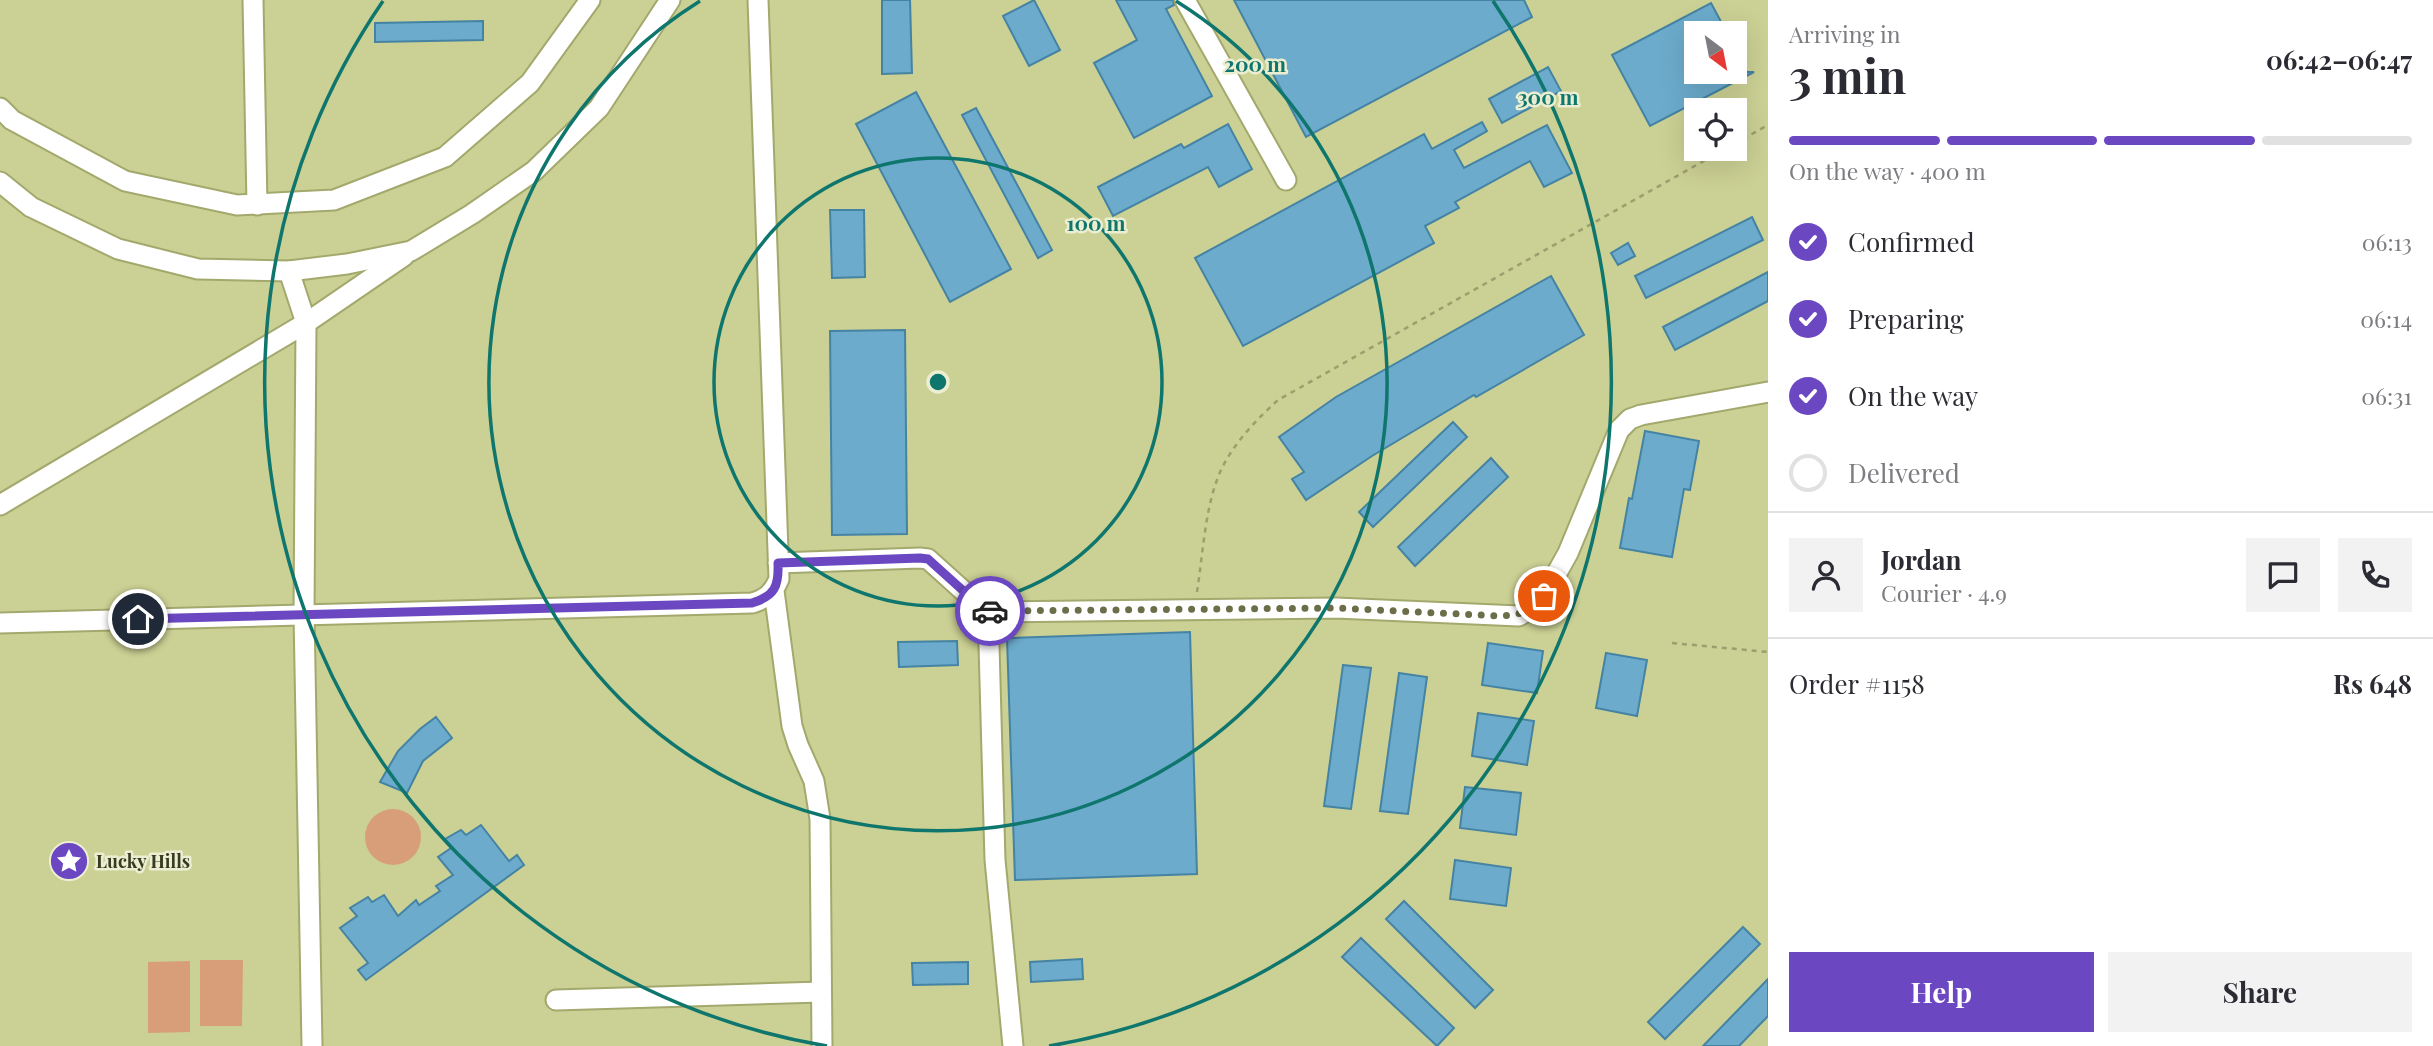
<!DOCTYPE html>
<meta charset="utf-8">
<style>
body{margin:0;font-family:"Playfair Display",serif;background:#f2f2f3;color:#2b2b33;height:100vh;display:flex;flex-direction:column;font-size:26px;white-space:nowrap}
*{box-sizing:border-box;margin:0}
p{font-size:23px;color:#7c7c81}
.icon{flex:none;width:38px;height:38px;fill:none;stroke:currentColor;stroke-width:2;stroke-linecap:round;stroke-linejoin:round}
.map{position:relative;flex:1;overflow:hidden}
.details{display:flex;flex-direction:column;background:#fff;width:665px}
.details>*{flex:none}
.needle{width:46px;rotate:148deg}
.tools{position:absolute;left:1684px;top:21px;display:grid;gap:14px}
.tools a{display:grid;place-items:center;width:63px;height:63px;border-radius:0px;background:#fff;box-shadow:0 7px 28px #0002;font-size:35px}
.pin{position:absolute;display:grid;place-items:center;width:60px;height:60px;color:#fff;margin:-30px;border:4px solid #fff;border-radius:50%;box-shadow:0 2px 7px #0007}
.courier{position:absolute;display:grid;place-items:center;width:70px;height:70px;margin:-35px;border:5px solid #6b48c1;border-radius:50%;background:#fff;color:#222;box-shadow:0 2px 9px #0007}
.summary em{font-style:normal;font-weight:700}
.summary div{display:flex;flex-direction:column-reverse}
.summary{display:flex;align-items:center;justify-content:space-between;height:119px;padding:0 21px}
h1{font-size:46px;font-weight:700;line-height:52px}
.bar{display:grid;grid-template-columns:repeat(4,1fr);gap:10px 7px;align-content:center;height:84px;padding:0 21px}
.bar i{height:9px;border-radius:5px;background:#e1e1e2}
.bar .on{background:#6b48c1}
.bar p{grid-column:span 4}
.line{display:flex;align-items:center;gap:18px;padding:0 21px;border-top:2px solid #e1e1e2}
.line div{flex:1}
.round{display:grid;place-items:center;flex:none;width:74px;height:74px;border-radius:0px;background:#f2f2f3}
ol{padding:0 21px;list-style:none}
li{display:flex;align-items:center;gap:21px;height:77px}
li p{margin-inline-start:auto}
li .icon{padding:7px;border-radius:50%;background:#6b48c1;color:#fff;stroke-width:4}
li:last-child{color:#7c7c81}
li i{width:38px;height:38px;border:4px solid #e1e1e2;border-radius:50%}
.action{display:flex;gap:14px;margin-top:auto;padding:14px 21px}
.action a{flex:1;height:80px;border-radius:0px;background:#6b48c1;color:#fff;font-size:28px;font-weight:700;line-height:80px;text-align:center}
.action a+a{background:#f2f2f3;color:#2b2b33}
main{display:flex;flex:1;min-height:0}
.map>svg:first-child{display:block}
.green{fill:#d89e7a}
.building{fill:#6cabcc;stroke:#4583a3;stroke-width:2}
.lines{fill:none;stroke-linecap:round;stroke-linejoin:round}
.minor-casing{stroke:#a3a86c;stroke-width:23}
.path{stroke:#9b9f6e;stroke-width:2.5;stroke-dasharray:5 5;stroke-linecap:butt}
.minor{stroke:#fff;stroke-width:19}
.done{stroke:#6b6e49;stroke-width:7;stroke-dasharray:0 12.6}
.route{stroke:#6b48c1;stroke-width:9}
.ring{fill:none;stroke:#0f766e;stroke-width:3.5}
.labels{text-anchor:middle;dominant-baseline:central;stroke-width:5;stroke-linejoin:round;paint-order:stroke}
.poi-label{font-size:18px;font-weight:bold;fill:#383a21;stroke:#ebeed0;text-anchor:start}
.centre{fill:#0f766e;stroke:#ebeed0;stroke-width:3.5}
.ring-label{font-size:21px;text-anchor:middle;font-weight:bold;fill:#0f766e;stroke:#ebeed0;stroke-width:5;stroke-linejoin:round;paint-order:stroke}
</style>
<main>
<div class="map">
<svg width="1768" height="1046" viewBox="0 0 1768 1046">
<rect width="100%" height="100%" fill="#cbd094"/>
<g class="green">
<circle cx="393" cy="837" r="28"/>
<path d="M 200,960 L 243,960 L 242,1026 L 200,1026 Z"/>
<path d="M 190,961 L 190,1032 L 148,1033 L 148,962 Z"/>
</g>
<g class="building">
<path d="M 882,0 L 910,0 L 912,73 L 882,74 Z"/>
<path d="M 1034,0 L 1060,50 L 1029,66 L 1003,16 Z"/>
<path d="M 1116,0 L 1173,0 L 1174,5 L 1166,9 L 1212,96 L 1134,138 L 1094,63 L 1137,40 Z"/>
<path d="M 1234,0 L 1524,0 L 1532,17 L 1306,137 Z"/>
<path d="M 1711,3 L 1727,33 L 1696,33 L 1696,72 L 1734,72 L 1734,48 L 1747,72 L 1754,72 L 1650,126 L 1612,55 Z"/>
<path d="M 483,21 L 483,40 L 375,42 L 375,23 Z"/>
<path d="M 1548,67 L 1561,91 L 1502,123 L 1489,99 Z"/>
<path d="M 916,92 L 1011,269 L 950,302 L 856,124 Z"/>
<path d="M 976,108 L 1052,250 L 1038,258 L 962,115 Z"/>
<path d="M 1482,122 L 1487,131 L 1454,150 L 1464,168 L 1547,125 L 1572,173 L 1544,187 L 1530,161 L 1455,202 L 1459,208 L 1425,226 L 1434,243 L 1243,346 L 1195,258 L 1424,134 L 1432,149 Z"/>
<path d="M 1228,124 L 1252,169 L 1219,187 L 1208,167 L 1113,216 L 1098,187 L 1181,144 L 1184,148 Z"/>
<path d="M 830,210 L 864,210 L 865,277 L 832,278 Z"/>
<path d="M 1752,217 L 1763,240 L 1646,298 L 1635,276 Z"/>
<path d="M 1628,243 L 1635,256 L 1618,265 L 1611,253 Z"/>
<path d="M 1768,272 L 1768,301 L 1675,350 L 1663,327 Z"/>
<path d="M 1551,276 L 1584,335 L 1476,397 L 1474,395 L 1372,456 L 1306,500 L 1292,479 L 1304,472 L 1279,437 L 1336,397 Z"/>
<path d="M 905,330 L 907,534 L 832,535 L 830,331 Z"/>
<path d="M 1453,422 L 1467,437 L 1373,527 L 1359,512 Z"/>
<path d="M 1645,431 L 1699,441 L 1690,490 L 1684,489 L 1672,557 L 1620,548 L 1629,498 L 1632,499 Z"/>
<path d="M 1491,458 L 1508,477 L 1415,566 L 1398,547 Z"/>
<path d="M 1190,632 L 1197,874 L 1015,880 L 1007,638 Z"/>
<path d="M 957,641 L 958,665 L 899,667 L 898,642 Z"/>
<path d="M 1488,643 L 1543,651 L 1537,693 L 1482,685 Z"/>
<path d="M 1606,653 L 1647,660 L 1637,716 L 1596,708 Z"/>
<path d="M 1343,665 L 1371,668 L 1351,809 L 1324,806 Z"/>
<path d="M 1399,673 L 1427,677 L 1408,814 L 1380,811 Z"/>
<path d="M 1478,713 L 1534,721 L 1527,765 L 1472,756 Z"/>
<path d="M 436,717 L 452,738 L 423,761 L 407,793 L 380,782 L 398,751 L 420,729 Z"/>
<path d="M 1465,787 L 1521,793 L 1516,835 L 1460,828 Z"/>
<path d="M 481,825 L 509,861 L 517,855 L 524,865 L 366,980 L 358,970 L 368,963 L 340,928 L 357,916 L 350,908 L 368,897 L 372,902 L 384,895 L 398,916 L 416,900 L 419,905 L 440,891 L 436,886 L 453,875 L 438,857 L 451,848 L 445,839 L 461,830 L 466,835 Z"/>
<path d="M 1455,860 L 1511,868 L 1506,906 L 1450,899 Z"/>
<path d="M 1404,901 L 1493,990 L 1475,1008 L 1386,919 Z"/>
<path d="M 1743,927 L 1760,944 L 1665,1039 L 1648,1022 Z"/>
<path d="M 1361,938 L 1454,1028 L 1437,1046 L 1342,957 Z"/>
<path d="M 1082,959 L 1083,979 L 1031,982 L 1030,962 Z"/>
<path d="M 968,962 L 968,984 L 913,985 L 912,963 Z"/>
<path d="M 1768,979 L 1768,1016 L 1739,1046 L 1703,1046 Z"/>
</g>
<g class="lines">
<g class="minor-casing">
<g id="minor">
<path d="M 253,0 L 257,205"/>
<path d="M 1185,0 L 1286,180"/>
<path d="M 0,108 L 12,120 L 125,181 L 237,205 L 334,200 L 445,157 L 530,83 L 590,0"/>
<path d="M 0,182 L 31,207 L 118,249 L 198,269 L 289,271 L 347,264 L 411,251 L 472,214 L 534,171 L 599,108 L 670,0"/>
<path d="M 289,271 L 306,323 L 304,614 L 312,1046"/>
<path d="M 0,505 L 306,323 L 404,256"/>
<path d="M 778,563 L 920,558 L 928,559 L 979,605 L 988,610 L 997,612 L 1336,608 L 1519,616 L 1532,608 L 1544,596 L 1568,553 L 1619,430 L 1630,419 L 1641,415 L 1768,392"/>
<path d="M 774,591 L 792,726 L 798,745 L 814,781 L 820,819 L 822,1046"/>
<path d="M 988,610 L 995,860 L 1013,1046"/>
<path d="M 0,623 L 752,603 C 766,599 773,593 779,579 L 758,0"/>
<path d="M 556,1000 L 821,992"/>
</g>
</g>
<g class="path">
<path d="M 1734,144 L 1768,125"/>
<path d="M 1197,592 C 1203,554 1205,505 1221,470 C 1234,443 1256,420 1278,400 L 1725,149"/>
<path d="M 1672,643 L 1768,652"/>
</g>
<use href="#minor" class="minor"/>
</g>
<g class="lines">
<path class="done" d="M 990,611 L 1336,608 L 1500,616 C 1522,615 1528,612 1544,596"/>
<path class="route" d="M 138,619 L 752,603 C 775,596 779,586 778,563 L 920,558 L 928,559 L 979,605 L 990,611"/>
</g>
<g class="ring">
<circle cx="938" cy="382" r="224"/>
<path d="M1176 1A449 449 0 1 1 700 1"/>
<path d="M827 1046A673 673 0 0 1 383 1M1493 1A673 673 0 0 1 1049 1046"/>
</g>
<defs>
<g id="sight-disc" transform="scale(2.0125)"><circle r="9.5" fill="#6b48c1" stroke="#ebeed0"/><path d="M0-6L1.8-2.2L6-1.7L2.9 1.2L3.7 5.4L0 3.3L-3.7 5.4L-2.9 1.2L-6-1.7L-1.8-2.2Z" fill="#fff"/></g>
</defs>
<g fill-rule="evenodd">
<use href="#sight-disc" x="69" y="861"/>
</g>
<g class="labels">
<g class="poi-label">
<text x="96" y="861">Lucky Hills</text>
</g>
</g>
<circle cx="938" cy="382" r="10" class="centre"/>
<g class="ring-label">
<text x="1255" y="72">200 m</text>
<text x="1548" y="105">300 m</text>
<text x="1096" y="231">100 m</text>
</g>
</svg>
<div class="tools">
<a><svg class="needle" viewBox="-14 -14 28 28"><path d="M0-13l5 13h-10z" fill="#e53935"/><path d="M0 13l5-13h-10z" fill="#7c7c81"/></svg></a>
<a><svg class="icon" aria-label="locate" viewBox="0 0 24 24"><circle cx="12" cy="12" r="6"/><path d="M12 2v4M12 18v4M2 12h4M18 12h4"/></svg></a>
</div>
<div class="pin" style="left:1544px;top:596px;background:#ea580c"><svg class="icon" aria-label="bag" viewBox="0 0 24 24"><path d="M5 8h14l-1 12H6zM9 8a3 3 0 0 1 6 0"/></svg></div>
<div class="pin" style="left:138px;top:619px;background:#1f2937"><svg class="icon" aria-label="home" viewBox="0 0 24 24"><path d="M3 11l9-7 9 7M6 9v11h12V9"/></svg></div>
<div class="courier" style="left:990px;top:611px"><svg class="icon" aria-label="car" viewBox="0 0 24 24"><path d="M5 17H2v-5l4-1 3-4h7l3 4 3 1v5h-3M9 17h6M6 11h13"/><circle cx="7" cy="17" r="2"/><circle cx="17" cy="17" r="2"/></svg></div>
</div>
<section class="details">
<div class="summary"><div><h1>3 min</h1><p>Arriving in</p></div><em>06:42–06:47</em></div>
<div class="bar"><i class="on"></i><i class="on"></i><i class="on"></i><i></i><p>On the way · 400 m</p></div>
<ol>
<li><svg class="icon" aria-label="check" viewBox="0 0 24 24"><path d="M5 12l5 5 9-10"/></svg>Confirmed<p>06:13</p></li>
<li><svg class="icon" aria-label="check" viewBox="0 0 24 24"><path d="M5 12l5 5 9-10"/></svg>Preparing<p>06:14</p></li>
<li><svg class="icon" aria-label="check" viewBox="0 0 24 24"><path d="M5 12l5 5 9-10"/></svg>On the way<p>06:31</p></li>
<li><i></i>Delivered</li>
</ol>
<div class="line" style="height:126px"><a class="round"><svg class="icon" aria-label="person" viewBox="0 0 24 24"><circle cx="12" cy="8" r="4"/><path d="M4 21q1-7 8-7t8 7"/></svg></a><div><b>Jordan</b><p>Courier · 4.9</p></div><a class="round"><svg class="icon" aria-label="chat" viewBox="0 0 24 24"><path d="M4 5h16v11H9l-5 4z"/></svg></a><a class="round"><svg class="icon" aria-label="phone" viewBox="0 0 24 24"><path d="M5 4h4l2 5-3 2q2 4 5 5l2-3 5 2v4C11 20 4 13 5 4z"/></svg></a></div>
<div class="line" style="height:91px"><div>Order #1158</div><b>Rs 648</b></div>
<div class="action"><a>Help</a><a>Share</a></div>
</section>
</main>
